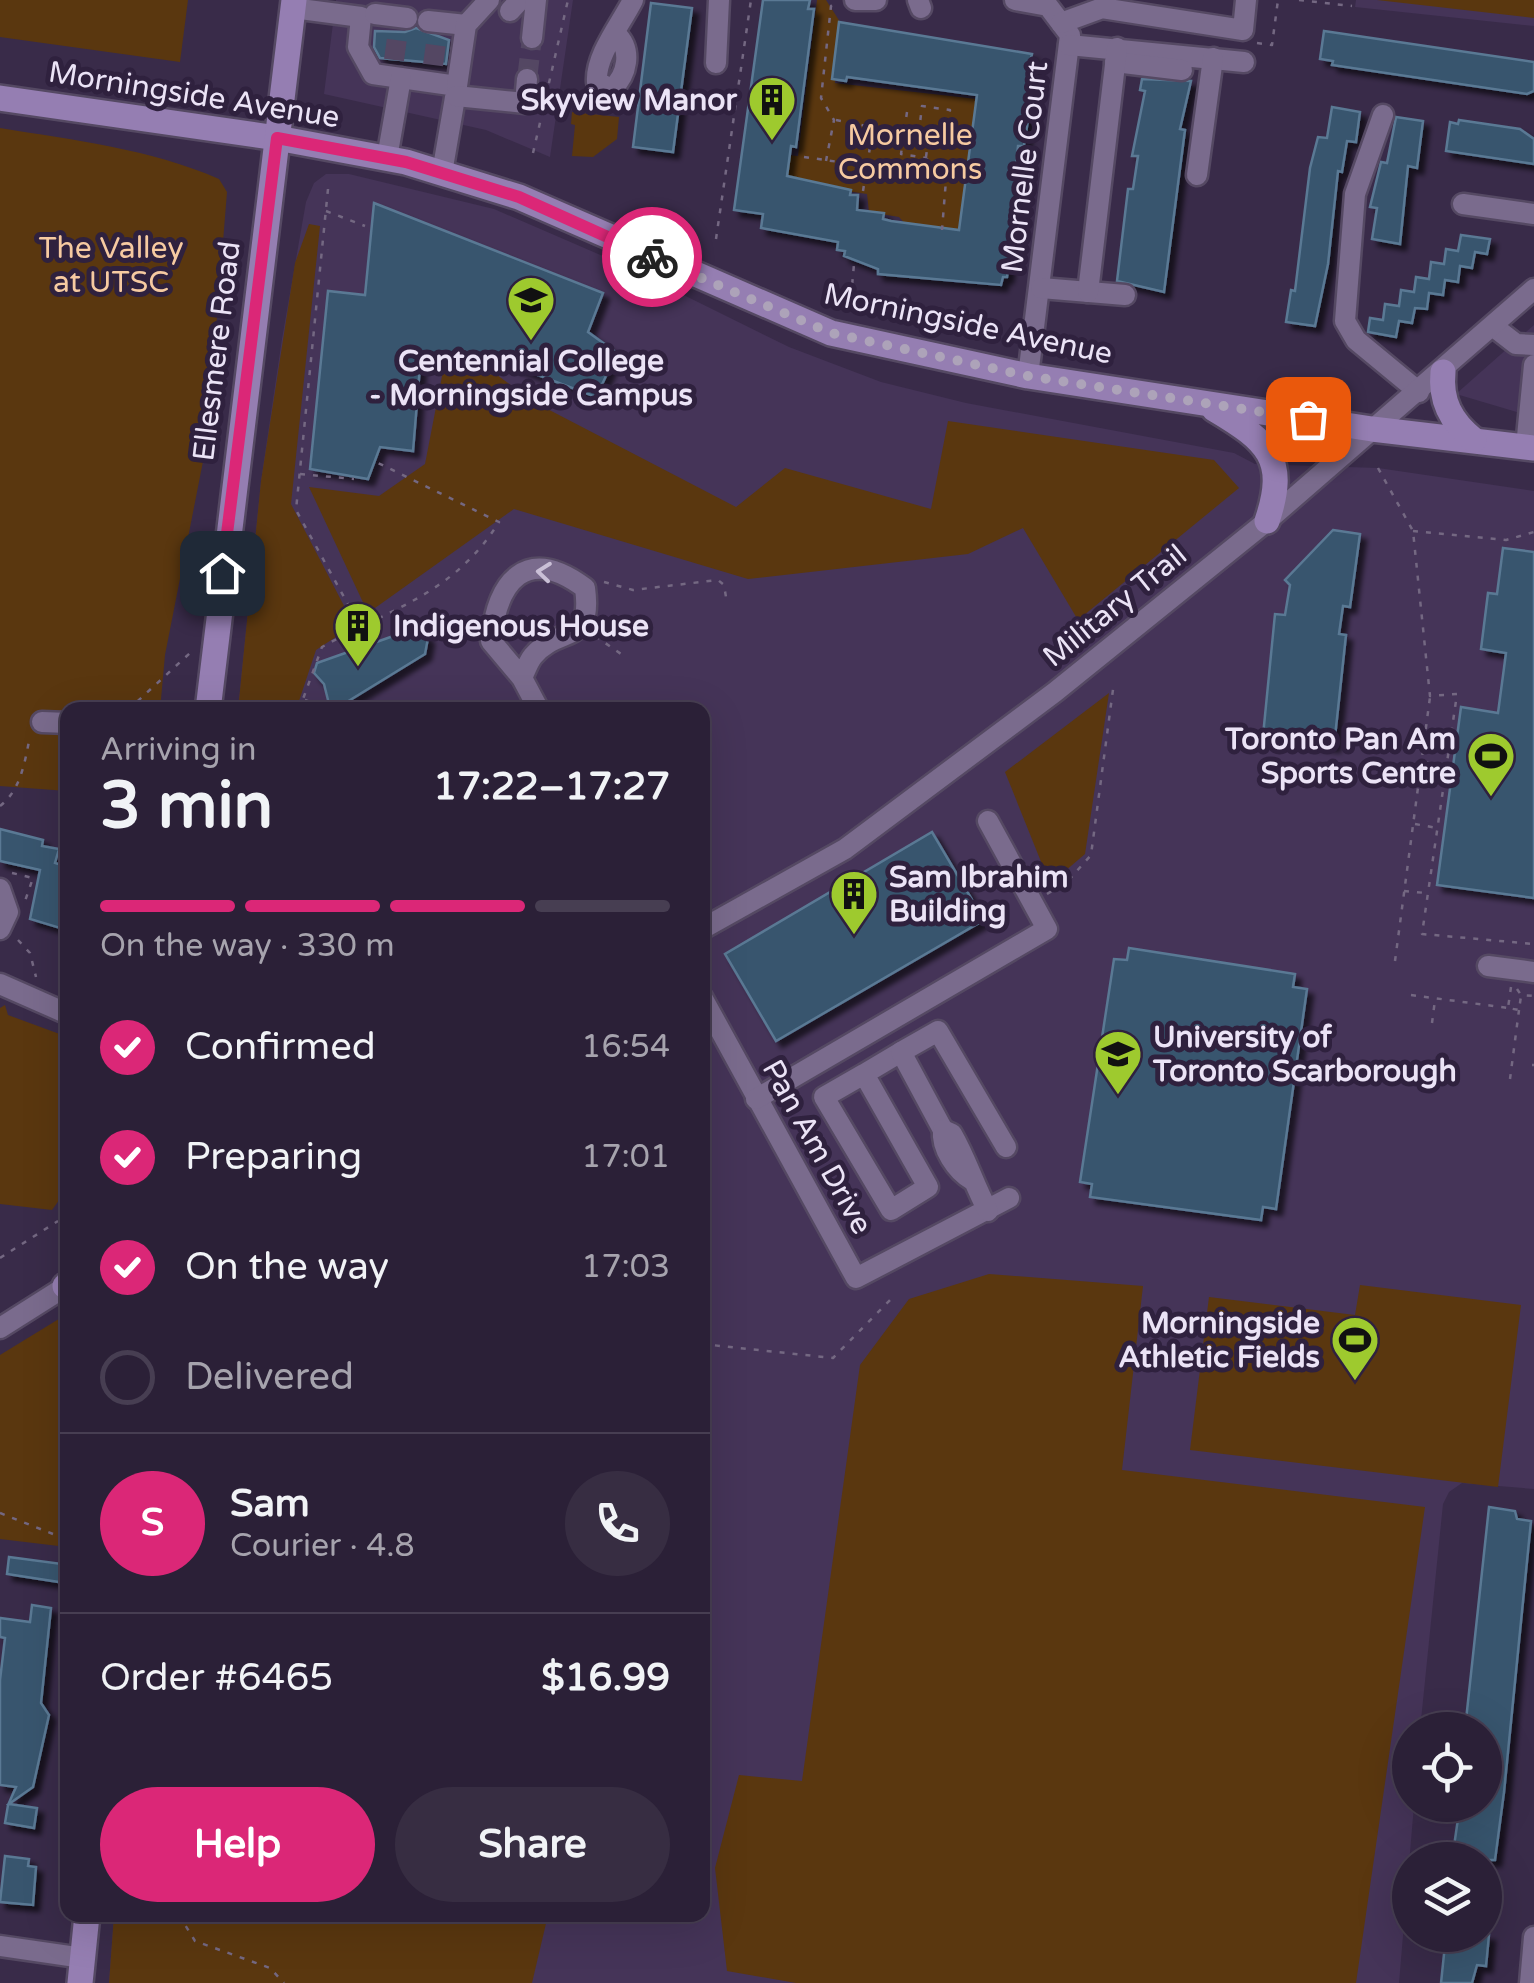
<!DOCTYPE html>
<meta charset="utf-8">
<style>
body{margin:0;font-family:"Varela Round",sans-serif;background:#372d42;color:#f1f3f6;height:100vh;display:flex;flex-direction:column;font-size:38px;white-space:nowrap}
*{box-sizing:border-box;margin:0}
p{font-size:32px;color:#a6a3ad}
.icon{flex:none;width:55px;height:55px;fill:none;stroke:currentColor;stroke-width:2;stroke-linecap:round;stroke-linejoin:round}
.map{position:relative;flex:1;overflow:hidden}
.side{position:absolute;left:60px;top:702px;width:650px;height:1220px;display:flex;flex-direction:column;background:#2b2037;border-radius:20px;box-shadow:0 10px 40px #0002,0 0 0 2px #473e52}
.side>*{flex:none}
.buttons{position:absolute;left:1392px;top:1712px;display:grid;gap:20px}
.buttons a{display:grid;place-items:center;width:110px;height:110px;border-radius:50%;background:#2b2037;box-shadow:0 10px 40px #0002,0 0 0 2px #473e52;font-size:50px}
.pin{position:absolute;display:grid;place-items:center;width:85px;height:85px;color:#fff;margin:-42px;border-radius:20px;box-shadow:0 5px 15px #0006}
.courier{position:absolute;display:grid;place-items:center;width:100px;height:100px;margin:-50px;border:8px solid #db2777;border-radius:50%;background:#fff;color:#222;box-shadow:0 2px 12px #0007}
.overview em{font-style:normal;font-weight:800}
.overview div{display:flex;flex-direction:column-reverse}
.overview{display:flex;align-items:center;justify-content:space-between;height:170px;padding:0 40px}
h1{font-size:65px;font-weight:800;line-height:75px}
.bar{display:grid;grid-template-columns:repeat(4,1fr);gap:15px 10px;align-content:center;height:120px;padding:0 40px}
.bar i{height:12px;border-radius:8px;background:#473e52}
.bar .current{background:#db2777}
.bar p{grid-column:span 4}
.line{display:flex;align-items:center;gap:25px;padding:0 40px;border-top:2px solid #473e52}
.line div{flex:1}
.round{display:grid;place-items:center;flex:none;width:105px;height:105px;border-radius:52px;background:#372d42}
ol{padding:0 40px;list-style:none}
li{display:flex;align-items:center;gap:30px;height:110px}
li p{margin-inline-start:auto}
li .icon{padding:10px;border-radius:50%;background:#db2777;color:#fff;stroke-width:4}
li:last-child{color:#a6a3ad}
li i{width:55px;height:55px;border:5px solid #473e52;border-radius:50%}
.button{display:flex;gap:20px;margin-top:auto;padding:20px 40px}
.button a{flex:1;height:115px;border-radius:60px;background:#db2777;color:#fff;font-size:40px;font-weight:800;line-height:115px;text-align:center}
.button a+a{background:#372d42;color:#f1f3f6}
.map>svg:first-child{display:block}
.built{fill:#453458}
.green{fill:#5a370f}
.building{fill:#37556e;stroke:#5a7994;stroke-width:2.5;filter:url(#shadow)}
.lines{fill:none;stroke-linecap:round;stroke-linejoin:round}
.minor-tunnel{stroke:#544763;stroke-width:20;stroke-dasharray:20 10;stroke-linecap:butt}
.minor-casing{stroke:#554963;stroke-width:25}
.major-casing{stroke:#554963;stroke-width:30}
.path{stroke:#746882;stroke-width:2.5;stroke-dasharray:5 8;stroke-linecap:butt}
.minor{stroke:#7a6b8d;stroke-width:20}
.major{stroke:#957eb2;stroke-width:25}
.oneway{stroke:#c9bfd6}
.done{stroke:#ada3b9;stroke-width:10;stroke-dasharray:0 18}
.route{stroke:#db2777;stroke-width:12}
.labels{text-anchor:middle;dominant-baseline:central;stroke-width:10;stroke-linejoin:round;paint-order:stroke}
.street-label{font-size:30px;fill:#ebe3f6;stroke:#2f213e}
.poi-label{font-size:30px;font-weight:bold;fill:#ebe3f6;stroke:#2f213e;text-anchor:end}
.park-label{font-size:30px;fill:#f6caa1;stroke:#2f213e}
</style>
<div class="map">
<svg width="1534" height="1983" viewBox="0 0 1534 1983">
<defs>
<filter id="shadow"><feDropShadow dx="6" dy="6" stdDeviation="2.5" flood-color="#0009"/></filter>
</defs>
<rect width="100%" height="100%" fill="#392b49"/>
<g class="built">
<path d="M 336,0 L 573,0 L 550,157 L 486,130 L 324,94 Z"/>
<path d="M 1356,0 L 1534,0 L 1534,26 L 1355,7 Z"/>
<path d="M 326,174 L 349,174 L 494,209 L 619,263 L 789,347 L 881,382 L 966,403 L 1234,453 L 1255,464 L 1378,468 L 1534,491 L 1534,1489 L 1462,1483 L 1449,1492 L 1443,1504 L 1420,1730 L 1410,1730 L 1410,1805 L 1414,1805 L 1399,1983 L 109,1983 L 114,1915 L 702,1915 L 702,710 L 238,710 L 261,481 L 282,339 L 306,202 L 314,183 Z"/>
<path d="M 1534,325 L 1534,417 L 1456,394 Z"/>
</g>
<g class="green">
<path d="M 0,0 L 188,0 L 180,62 L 0,37 Z"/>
<path d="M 817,0 L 826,0 L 842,25 L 835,83 L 977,99 L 960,234 L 909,228 L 899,217 L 869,212 L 867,194 L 771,180 L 776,154 L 798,156 Z"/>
<path d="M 1377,0 L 1534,0 L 1534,18 Z"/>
<path d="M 572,112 L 619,117 L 617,139 L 593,157 L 572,156 L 575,125 L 571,124 Z"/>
<path d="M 0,128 C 73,140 151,149 219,179 L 227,192 L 207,441 L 165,655 L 160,710 L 68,710 L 67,791 L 0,786 Z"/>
<path d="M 309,224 L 320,226 L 291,504 L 354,625 L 316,650 L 296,710 L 238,710 L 261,481 L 295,263 Z"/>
<path d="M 443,371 L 497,375 L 534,402 L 736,507 L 785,468 L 931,509 L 948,421 L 1214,460 L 1239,488 L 1078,620 L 1023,528 L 968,554 L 748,579 L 514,509 L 368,613 L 309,487 L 379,496 L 425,464 Z"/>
<path d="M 1109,693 L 1085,854 L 1050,884 L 1005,772 Z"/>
<path d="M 5,1005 L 8,1015 L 65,1036 L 67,1044 L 67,1189 L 52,1210 L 0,1204 L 0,1008 Z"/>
<path d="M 989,1274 L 1143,1286 L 1122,1470 L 1425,1507 L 1356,1983 L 796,1983 L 727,1971 L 715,1868 L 739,1775 L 802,1781 L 860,1365 L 909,1299 Z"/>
<path d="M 1360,1285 L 1521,1305 L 1498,1487 L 1190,1450 L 1209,1297 L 1355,1315 Z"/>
<path d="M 67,1314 L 67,1547 L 0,1539 L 0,1355 Z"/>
<path d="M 114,1915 L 548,1915 L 532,1983 L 109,1983 Z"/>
</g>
<g class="building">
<path d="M 763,0 L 810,0 L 808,9 L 814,9 L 796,147 L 791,146 L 787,176 L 851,190 L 850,195 L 858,195 L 857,210 L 884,213 L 883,219 L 891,221 L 959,230 L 977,95 L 847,77 L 846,81 L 832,79 L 839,22 L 1032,54 L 1030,62 L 1036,63 L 1031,100 L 1024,146 L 1018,146 L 1015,177 L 1021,178 L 1007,277 L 1003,277 L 1001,285 L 878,274 L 878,269 L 844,256 L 845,251 L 837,250 L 838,242 L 761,228 L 763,214 L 734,210 Z"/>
<path d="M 651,3 L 692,8 L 673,152 L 633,147 Z"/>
<path d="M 416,28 L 449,40 L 446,64 L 380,58 L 374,47 L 375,31 L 405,32 Z"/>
<path d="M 1324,31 L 1534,62 L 1534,91 L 1527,94 L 1332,65 L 1333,61 L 1320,59 Z"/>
<path d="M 1142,79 L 1191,81 L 1180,129 L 1185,130 L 1164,292 L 1117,281 L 1128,189 L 1133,189 L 1138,156 L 1132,156 L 1145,91 L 1140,90 Z"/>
<path d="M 1332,107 L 1360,112 L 1356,142 L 1347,141 L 1342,172 L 1338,171 L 1328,264 L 1315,326 L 1286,322 L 1291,290 L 1295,291 L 1310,168 L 1318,137 L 1327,138 Z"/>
<path d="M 1396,117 L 1423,121 L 1417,168 L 1408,166 L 1400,244 L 1372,239 L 1377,208 L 1370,207 L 1381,162 L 1387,163 Z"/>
<path d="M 1459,120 L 1520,129 L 1534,139 L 1534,164 L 1446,151 L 1450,122 L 1458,124 Z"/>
<path d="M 374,203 L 603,293 L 588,332 L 617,353 L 596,397 L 506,363 L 421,354 L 413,451 L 380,447 L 368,479 L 310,469 L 328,291 L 365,295 Z"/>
<path d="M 1461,235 L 1490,239 L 1487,254 L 1475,252 L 1472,268 L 1460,266 L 1458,282 L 1445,280 L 1443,295 L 1429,293 L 1427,309 L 1415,308 L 1412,323 L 1399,321 L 1396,337 L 1368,332 L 1370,318 L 1383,320 L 1385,304 L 1399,306 L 1401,290 L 1414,292 L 1416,277 L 1429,279 L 1431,262 L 1444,264 L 1446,249 L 1458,251 Z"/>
<path d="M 1333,530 L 1360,534 L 1350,607 L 1343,606 L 1339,634 L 1346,635 L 1334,746 L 1263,736 L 1275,614 L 1285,615 L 1290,585 L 1285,580 Z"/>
<path d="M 1503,548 L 1534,552 L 1534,898 L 1437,885 L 1461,707 L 1498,713 L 1506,653 L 1481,649 L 1488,593 L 1497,594 Z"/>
<path d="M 416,628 L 428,638 L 425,654 L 337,708 L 329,704 L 324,684 L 314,673 L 317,663 Z"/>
<path d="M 0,829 L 43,840 L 42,846 L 59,849 L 55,863 L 68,867 L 60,928 L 30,919 L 40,870 L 0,861 Z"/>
<path d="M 932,832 L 984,920 L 776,1041 L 725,954 Z"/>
<path d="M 1129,948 L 1295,974 L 1293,987 L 1307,989 L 1276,1209 L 1263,1207 L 1261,1220 L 1090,1197 L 1092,1184 L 1080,1182 L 1114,959 L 1127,960 Z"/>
<path d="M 1489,1507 L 1515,1511 L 1517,1519 L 1531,1521 L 1504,1792 L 1495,1860 L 1452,1860 L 1460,1805 L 1485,1805 L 1485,1730 L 1466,1730 L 1466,1720 Z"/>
<path d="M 9,1557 L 62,1564 L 59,1582 L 7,1574 Z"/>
<path d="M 32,1605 L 51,1608 L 41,1703 L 49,1715 L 33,1787 L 9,1804 L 37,1808 L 34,1828 L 5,1823 L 8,1805 L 16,1787 L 0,1785 L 0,1680 L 5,1638 L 0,1637 L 0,1618 L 30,1622 Z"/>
<path d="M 5,1856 L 29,1859 L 28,1866 L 36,1867 L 33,1905 L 0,1902 Z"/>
<path d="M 1446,1935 L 1489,1935 L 1486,1966 L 1477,1965 L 1472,1983 L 1441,1983 Z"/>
</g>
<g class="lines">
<g class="minor-tunnel">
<path d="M 394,60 L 398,31"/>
<path d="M 433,65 L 437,36"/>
<path d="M 527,79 L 532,38"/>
</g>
<g class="minor-casing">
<g id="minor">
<path d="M 855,0 L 876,0"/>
<path d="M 918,0 L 921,8"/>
<path d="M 1015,0 L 1048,6 L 1070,35 L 1028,376"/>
<path d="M 293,8 L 361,17 L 358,47 L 373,74 L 457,86 L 442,173"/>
<path d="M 510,11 L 520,0"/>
<path d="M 375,14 L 407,18"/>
<path d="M 428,21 L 466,25"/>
<path d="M 1061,23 L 1102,8 L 1243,30 L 1246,0"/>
<path d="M 616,34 C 633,50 627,75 612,89 L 597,82 C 595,56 621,24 633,0"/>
<path d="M 532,38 L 536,0"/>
<path d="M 1069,45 L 1244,62"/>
<path d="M 1115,62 L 1182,70"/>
<path d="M 716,63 L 719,0"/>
<path d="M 457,86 L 466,25 L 489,0"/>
<path d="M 456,96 L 525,103 L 527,79"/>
<path d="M 1383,115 L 1355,194 L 1345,321 L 1356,340 L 1419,392"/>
<path d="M 387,158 L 401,78"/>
<path d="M 1197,175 L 1213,58"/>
<path d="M 1463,204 L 1534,214"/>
<path d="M 1041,288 L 1125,295"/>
<path d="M 1088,292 L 1117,48"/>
<path d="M 1494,327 L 1516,344 L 1534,345"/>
<path d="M 1526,447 L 1534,365"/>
<path d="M 522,678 C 525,672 528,662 533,656 C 560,624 593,647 585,588 C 526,544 497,581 491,641 L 522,678 L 539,710"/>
<path d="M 42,722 L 68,723"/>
<path d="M 0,889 L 8,912 L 0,929"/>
<path d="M 702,929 L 845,849 L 1055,692 L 1267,521 L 1534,289"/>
<path d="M 1488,966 L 1534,972"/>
<path d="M 0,984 L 68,1014"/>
<path d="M 702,997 L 856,1278 L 1009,1198"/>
<path d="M 864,1074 L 824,1097 L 891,1210 L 928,1187 L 864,1074 L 901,1052"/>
<path d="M 756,1099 L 1047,929 L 988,821"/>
<path d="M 943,1130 L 901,1052 L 938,1031 L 1006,1147"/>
<path d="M 972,1180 C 956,1171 941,1148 943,1130 L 952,1134 C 967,1160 974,1185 988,1211"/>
<path d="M 0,1328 L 68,1285"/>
<path d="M 0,1946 L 83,1958"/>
<path d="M 1530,1983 L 1534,1937"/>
</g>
</g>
<g class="major-casing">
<g id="major">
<path d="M 0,98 L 277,138 L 406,162 L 519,197 L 831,333 L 1028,376 L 1372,429 L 1534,448"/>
<path d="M 1443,372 C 1440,401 1451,422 1474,440"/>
<path d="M 1214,409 C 1268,441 1288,459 1267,521"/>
<path d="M 208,710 L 294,0"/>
<path d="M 65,1286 L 68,1286"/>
<path d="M 80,1983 L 87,1915"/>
</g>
</g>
<g class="path">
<path d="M 1299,0 L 1352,6"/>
<path d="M 1257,43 L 1272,45 L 1278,0"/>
<path d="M 546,96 L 568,0"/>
<path d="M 907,112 L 901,154 L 926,158 L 946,180 L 942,230"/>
<path d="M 836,120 L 901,133"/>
<path d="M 533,153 L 542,114"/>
<path d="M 804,157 L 867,166"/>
<path d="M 926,157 L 928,142 L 945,144 L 950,110 L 922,106 L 918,140 L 928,142"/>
<path d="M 826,161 L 834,120 L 821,98 L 831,6 L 838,1"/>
<path d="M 328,189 L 296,510 L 360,626"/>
<path d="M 863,191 L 873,128"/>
<path d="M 326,211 L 365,226"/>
<path d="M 716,239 L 751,0"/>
<path d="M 851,297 L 854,264"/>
<path d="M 1293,458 L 1314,454"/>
<path d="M 1378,468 L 1413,531 L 1430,696 L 1457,694 L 1422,934 L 1534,944"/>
<path d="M 300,474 L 354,479"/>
<path d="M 1413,531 L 1506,540 L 1534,532"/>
<path d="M 604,582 L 633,590 L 718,580 L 724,585 L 727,603"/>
<path d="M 595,636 L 624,656"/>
<path d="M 305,700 L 335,710"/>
<path d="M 128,710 L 190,653"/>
<path d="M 299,710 L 322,647 C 391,608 453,595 499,522 L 376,462"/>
<path d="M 1424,762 L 1445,767"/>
<path d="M 0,806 C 21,790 25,761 30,736"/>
<path d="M 1415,824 L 1437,828"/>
<path d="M 12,873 L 33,878 L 24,904"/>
<path d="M 1404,891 L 1426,893"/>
<path d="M 1047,894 L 1068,881 L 1091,855 L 1114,682"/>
<path d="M 18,940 L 30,953 L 36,977"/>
<path d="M 1395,961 L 1430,697"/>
<path d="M 1511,987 L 1508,1008 L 1519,1010 L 1521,996"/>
<path d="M 1517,989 L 1521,995 L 1534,996"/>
<path d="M 1411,995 L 1508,1008"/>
<path d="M 1432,1023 L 1435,1000"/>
<path d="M 1532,1065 L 1534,1065"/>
<path d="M 1510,1079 L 1519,1010"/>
<path d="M 0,1258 L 58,1221"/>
<path d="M 702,1344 L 833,1358 L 891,1299"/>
<path d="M 0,1513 L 68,1540"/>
<path d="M 179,1915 L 195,1941 L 270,1968 L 284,1983"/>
</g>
<use href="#minor" class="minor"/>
<use href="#major" class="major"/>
</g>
<defs><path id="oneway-chevron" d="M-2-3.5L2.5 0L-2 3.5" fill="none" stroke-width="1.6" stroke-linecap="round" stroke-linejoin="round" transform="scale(2.5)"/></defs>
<use class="oneway" href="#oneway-chevron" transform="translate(544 572) rotate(-174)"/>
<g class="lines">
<path class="done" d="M 652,257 L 831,333 L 1028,376 L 1308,419"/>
<path class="route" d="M 222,573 L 277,138 L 406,162 L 519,197 L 652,257"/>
</g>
<defs>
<g id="building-pin" transform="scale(2.5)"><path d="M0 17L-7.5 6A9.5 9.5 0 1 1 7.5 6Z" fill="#9eca2e" stroke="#2f213e"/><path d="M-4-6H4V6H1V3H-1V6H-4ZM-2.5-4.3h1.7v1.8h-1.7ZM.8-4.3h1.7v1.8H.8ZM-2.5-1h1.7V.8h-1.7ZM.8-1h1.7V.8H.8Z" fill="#111"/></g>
<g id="university-pin" transform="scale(2.5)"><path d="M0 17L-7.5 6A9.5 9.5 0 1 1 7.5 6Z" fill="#9eca2e" stroke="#2f213e"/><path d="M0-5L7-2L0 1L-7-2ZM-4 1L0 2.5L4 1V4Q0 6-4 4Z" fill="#111"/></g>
<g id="stadium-pin" transform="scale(2.5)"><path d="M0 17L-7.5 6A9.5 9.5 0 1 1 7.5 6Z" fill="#9eca2e" stroke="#2f213e"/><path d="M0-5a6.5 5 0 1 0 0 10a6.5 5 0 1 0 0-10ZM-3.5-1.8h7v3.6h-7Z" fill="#111"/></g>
</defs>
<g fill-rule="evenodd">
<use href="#building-pin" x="772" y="100"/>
<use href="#university-pin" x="531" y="300"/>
<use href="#building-pin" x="358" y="626"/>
<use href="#stadium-pin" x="1491" y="756"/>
<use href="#building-pin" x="854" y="894"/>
<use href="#university-pin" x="1118" y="1054"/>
<use href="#stadium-pin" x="1355" y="1340"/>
</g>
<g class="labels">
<g class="street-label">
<text transform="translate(194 95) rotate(9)">Morningside Avenue</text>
<text transform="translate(1025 167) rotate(-83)">Mornelle Court</text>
<text transform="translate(968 324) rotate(12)">Morningside Avenue</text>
<text transform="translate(217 351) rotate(-83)">Ellesmere Road</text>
<text transform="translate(1115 606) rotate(-39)">Military Trail</text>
<text transform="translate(817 1147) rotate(61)">Pan Am Drive</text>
</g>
<g class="poi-label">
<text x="737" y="100">Skyview Manor</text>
<text x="531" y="361" text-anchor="middle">Centennial College<tspan x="531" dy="34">- Morningside Campus</tspan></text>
<text x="393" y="626" text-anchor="start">Indigenous House</text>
<text x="1456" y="739">Toronto Pan Am<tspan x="1456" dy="34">Sports Centre</tspan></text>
<text x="889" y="877" text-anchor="start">Sam Ibrahim<tspan x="889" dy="34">Building</tspan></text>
<text x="1153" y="1037" text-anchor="start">University of<tspan x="1153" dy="34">Toronto Scarborough</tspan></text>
<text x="1320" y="1323">Morningside<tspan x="1320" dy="34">Athletic Fields</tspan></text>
</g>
<g class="park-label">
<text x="910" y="135">Mornelle<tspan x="910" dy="34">Commons</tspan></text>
<text x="111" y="248">The Valley<tspan x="111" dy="34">at UTSC</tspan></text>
</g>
</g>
</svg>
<div class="buttons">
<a><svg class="icon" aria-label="locate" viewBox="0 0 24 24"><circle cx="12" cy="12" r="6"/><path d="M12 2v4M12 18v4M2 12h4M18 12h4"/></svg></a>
<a><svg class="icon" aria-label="layers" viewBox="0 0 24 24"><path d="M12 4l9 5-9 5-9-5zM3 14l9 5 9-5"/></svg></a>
</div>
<div class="pin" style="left:1308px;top:419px;background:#ea580c"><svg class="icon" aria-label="bag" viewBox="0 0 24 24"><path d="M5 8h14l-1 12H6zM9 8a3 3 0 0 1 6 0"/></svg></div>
<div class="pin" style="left:222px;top:573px;background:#1f2937"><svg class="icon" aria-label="home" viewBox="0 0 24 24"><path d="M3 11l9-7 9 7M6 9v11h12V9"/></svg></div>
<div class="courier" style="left:652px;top:257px"><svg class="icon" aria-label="bike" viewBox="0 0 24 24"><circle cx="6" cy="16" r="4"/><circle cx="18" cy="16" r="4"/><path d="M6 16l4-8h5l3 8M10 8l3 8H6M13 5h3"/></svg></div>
<section class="side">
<div class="overview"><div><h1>3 min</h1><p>Arriving in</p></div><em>17:22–17:27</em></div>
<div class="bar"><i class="current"></i><i class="current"></i><i class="current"></i><i></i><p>On the way · 330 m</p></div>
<ol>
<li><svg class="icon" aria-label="check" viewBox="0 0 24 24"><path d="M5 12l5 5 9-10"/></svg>Confirmed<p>16:54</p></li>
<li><svg class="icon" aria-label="check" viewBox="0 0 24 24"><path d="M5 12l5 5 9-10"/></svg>Preparing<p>17:01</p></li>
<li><svg class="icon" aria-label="check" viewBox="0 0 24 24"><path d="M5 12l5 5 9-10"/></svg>On the way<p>17:03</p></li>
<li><i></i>Delivered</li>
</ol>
<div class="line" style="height:180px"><b class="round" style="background:#db2777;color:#fff">S</b><div><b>Sam</b><p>Courier · 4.8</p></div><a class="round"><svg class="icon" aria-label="phone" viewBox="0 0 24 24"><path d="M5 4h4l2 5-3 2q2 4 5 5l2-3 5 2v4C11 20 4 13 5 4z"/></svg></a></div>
<div class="line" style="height:130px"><div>Order #6465</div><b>$16.99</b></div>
<div class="button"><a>Help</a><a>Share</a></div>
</section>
</div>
